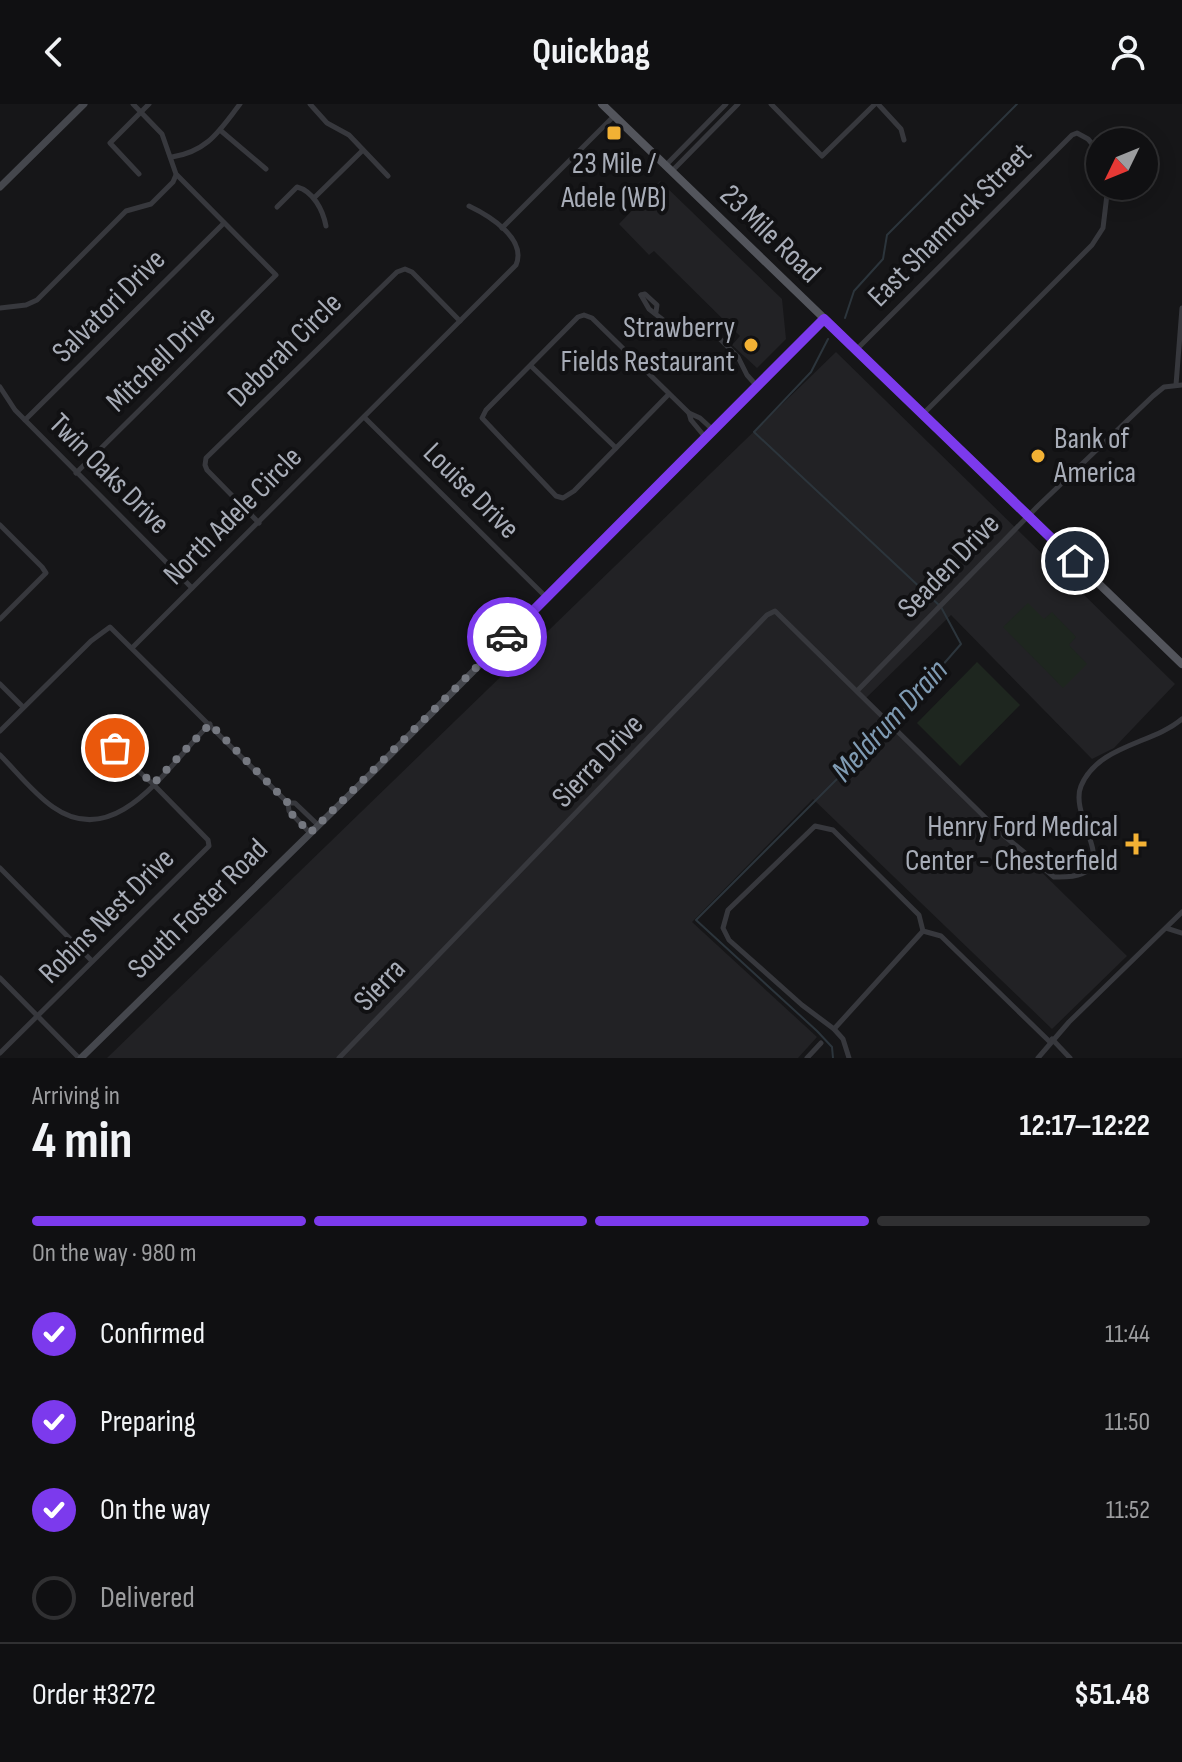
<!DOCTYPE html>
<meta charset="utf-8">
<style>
body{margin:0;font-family:"Sofia Sans Condensed",sans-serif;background:#1e1e20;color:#f1f3f6;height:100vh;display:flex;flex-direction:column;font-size:30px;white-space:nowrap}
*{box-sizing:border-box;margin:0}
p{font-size:26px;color:#9c9d9f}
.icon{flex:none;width:44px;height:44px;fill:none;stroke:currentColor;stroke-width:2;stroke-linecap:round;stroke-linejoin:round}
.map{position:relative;height:954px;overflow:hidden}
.details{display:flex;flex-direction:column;background:#101012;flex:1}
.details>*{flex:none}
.needle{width:52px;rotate:227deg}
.buttons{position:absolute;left:1086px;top:24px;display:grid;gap:16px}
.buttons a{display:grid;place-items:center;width:72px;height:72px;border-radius:50%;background:#101012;box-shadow:0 4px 20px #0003,0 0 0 2px #303032;font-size:40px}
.pin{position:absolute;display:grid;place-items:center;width:68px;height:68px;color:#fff;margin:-34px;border:4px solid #fff;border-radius:50%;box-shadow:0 2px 8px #0007}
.courier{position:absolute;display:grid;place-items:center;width:80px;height:80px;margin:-40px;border:6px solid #7c3aed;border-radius:50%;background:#fff;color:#222;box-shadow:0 2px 10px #0007}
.summary em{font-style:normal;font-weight:700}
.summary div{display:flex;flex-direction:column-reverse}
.summary{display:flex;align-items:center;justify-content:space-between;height:136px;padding:0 32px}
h1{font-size:52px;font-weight:700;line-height:60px}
.bar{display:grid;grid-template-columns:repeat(4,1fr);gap:12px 8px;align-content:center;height:96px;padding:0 32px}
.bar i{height:10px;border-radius:6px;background:#303032}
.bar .active{background:#7c3aed}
.bar p{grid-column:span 4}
.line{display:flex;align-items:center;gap:20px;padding:0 32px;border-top:2px solid #303032}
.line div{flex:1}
ol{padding:0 32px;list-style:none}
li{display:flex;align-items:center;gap:24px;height:88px}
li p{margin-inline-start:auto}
li .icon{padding:8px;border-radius:50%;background:#7c3aed;color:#fff;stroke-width:4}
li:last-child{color:#9c9d9f}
li i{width:44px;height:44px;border:4px solid #303032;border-radius:50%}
header{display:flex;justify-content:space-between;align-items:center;height:104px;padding:0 32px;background:#101012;font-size:36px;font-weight:700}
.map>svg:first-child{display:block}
.built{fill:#222225}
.green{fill:#1e261f}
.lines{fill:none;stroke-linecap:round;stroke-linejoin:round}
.stream{stroke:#2c353c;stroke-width:2}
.street{stroke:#37383d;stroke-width:5}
.secondary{stroke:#45474d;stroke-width:7}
.primary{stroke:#53555c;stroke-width:8}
.done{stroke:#757880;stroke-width:8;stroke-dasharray:0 14.4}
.route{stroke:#7c3aed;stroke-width:10}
.poi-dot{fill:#f2b134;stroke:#111113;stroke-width:3}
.labels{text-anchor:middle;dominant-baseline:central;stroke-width:8;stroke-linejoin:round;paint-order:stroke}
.poi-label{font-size:30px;fill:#a8adb8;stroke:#111113;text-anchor:end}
.street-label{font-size:30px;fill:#a8adb8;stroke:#111113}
.water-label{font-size:32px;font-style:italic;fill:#7f9bb3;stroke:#111113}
</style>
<header><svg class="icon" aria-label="back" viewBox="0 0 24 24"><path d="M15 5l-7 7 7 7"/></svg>Quickbag<svg class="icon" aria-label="person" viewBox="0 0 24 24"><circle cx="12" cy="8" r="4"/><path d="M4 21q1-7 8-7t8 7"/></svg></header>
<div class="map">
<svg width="1182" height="954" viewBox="0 0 1182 954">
<rect width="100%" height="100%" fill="#161618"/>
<g class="built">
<path d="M 660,77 L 782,195 L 786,235 L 757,264 L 732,241 L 740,232 L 654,147 L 649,151 L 619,120 Z"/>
<path d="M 836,248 L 1175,580 L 1114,644 L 1092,655 L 951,511 L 865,595 L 1127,852 L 1052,925 L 813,695 L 692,818 L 817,933 L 798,954 L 107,954 Z"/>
</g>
<g class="green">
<path d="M 1028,499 L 1044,515 L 1052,508 L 1076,533 L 1069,541 L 1087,560 L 1063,584 L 1003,523 Z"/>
<path d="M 977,558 L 1020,601 L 960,662 L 917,619 Z"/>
</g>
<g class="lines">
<g class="stream">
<path d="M 845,214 L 854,187 L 883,155 L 887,131 L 1017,0"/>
<path d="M 828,235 L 811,268 L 754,328 L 941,503 L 961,540 L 893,618"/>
<path d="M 833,954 L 832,943 L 817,927 L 696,816 L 889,623"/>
</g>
<g class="street">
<path d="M 310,0 L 327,19 L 349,31 L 388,72"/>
<path d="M 771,0 L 822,52 L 875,0"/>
<path d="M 878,0 L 901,25 L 904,36"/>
<path d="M 220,26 L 266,65"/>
<path d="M 172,53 C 208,47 219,27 240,0"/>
<path d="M 665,62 L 726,0"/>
<path d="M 672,67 L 738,0"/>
<path d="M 139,70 L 110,39 L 149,0"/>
<path d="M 314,94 L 363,46"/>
<path d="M 277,103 L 297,83 C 313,87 323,106 326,122"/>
<path d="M 502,124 L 614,12"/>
<path d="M 641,191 L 649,205 L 667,219 L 711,226 L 738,253 L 747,271 L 756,281"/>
<path d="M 641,191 L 645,190 L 657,201 L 656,208"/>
<path d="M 0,204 L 26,201 L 37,196 L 126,107 L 151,100 L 173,78 L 176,71"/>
<path d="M 857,245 L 1072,31 L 1077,29 L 1088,35 L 1100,49"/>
<path d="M 531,262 L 616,344"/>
<path d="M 1176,281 L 1182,204"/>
<path d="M 0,283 L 15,306 L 192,484"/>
<path d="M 669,290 L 574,387 L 563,394 L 556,392 L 482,314 L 486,306 L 578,213 L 584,211 L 592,214 L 689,309"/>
<path d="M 923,310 L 1092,141 L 1103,124 L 1108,82"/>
<path d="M 364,313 L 546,493"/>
<path d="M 25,316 L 224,119"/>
<path d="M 705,333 L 691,316 L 689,309 L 700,314 L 712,325"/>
<path d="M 76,369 L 276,171 L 176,70 L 162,30 L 133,0"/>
<path d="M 259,419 L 207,366 L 205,361 L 206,354 L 397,168 L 405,165 L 412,168 L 460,217"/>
<path d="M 0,421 L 42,463 L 46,469 L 0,515"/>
<path d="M 133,543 L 516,161 C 527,135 490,112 469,102"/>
<path d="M 0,580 L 23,603"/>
<path d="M 857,587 L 1038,402 L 1153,292 L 1164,283 L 1182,281"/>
<path d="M 0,627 L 91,537 L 110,523 L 288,699"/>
<path d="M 0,651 C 17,668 33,689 53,703 C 118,749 169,659 210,620"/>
<path d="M 310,729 L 289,707 L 288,699 L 295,699 L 318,721"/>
<path d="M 0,764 L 92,857"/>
<path d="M 1166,824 L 1182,829"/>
<path d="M 0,874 L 79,954"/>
<path d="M 834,925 L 923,827"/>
<path d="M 1052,935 L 1070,954"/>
<path d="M 0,949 L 209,742 L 208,736 L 153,680 L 108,640"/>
<path d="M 339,954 L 767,511 L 775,507 L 1002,730 L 1054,773 C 1133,776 1067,716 1081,682 C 1098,641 1153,640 1182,615"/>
<path d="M 807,954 L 821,939"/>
<path d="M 849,954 L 843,935 L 834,925 L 802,901 L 729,836 L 723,824 L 728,806 L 815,722 L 833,726 L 919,811 L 923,827 L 941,832 L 1050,938"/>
<path d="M 1038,954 L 1069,918 L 1182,808"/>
</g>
<g class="secondary">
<path d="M 0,83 L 84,0"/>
<path d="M 81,954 L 378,663 L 824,215"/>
</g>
<path class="primary" d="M 602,0 L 1182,560"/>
</g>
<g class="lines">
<path class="done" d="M 115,644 L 153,680 L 210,620 L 288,699 L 289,707 L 310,729 L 507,533"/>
<path class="route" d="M 507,533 L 824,215 L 1075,457"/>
</g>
<g class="poi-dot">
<rect x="606" y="21" width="16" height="16" rx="4"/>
<circle cx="751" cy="241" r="8"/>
<circle cx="1038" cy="352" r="8"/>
<path d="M1132 728h8v8h8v8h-8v8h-8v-8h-8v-8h8z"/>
</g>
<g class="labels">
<g class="poi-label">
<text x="614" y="60" text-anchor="middle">23 Mile /<tspan x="614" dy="34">Adele (WB)</tspan></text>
<text x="735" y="224">Strawberry<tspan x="735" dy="34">Fields Restaurant</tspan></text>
<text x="1054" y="335" text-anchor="start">Bank of<tspan x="1054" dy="34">America</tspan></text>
<text x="1118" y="723">Henry Ford Medical<tspan x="1118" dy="34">Center - Chesterfield</tspan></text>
</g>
<g class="street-label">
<text transform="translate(950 121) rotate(-45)">East Shamrock Street</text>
<text transform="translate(770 130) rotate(44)">23 Mile Road</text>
<text transform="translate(109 202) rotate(-45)">Salvatori Drive</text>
<text transform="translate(285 246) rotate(-45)">Deborah Circle</text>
<text transform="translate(161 255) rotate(-44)">Mitchell Drive</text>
<text transform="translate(109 370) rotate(45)">Twin Oaks Drive</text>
<text transform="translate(471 387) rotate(45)">Louise Drive</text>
<text transform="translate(233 412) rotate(-45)">North Adele Circle</text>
<text transform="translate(949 462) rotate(-46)">Seaden Drive</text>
<text transform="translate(598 657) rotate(-46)">Sierra Drive</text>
<text transform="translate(198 805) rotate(-45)">South Foster Road</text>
<text transform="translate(107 812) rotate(-45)">Robins Nest Drive</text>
<text transform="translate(380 881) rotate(-46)">Sierra</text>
</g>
<g class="water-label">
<text transform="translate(890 617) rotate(-47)">Meldrum Drain</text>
</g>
</g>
</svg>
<div class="buttons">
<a><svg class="needle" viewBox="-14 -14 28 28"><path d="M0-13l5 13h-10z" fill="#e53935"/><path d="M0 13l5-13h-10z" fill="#9c9d9f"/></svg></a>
</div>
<div class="pin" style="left:115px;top:644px;background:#ea580c"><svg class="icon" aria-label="bag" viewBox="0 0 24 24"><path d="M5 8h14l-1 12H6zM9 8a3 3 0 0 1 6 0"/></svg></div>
<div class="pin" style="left:1075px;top:457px;background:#1f2937"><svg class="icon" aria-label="home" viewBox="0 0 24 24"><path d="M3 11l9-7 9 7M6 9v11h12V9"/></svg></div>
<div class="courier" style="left:507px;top:533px"><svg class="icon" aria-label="car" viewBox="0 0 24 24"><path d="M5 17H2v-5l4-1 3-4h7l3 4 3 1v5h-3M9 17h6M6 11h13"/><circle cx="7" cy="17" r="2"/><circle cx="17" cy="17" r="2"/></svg></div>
</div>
<section class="details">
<div class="summary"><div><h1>4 min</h1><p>Arriving in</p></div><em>12:17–12:22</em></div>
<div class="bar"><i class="active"></i><i class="active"></i><i class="active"></i><i></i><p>On the way · 980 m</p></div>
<ol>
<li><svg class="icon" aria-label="check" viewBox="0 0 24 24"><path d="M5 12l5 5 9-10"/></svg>Confirmed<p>11:44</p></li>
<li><svg class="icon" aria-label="check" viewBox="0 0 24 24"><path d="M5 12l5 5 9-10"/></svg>Preparing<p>11:50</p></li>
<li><svg class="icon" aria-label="check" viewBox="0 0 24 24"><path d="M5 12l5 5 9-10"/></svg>On the way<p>11:52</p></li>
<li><i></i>Delivered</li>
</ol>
<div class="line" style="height:104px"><div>Order #3272</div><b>$51.48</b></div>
</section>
